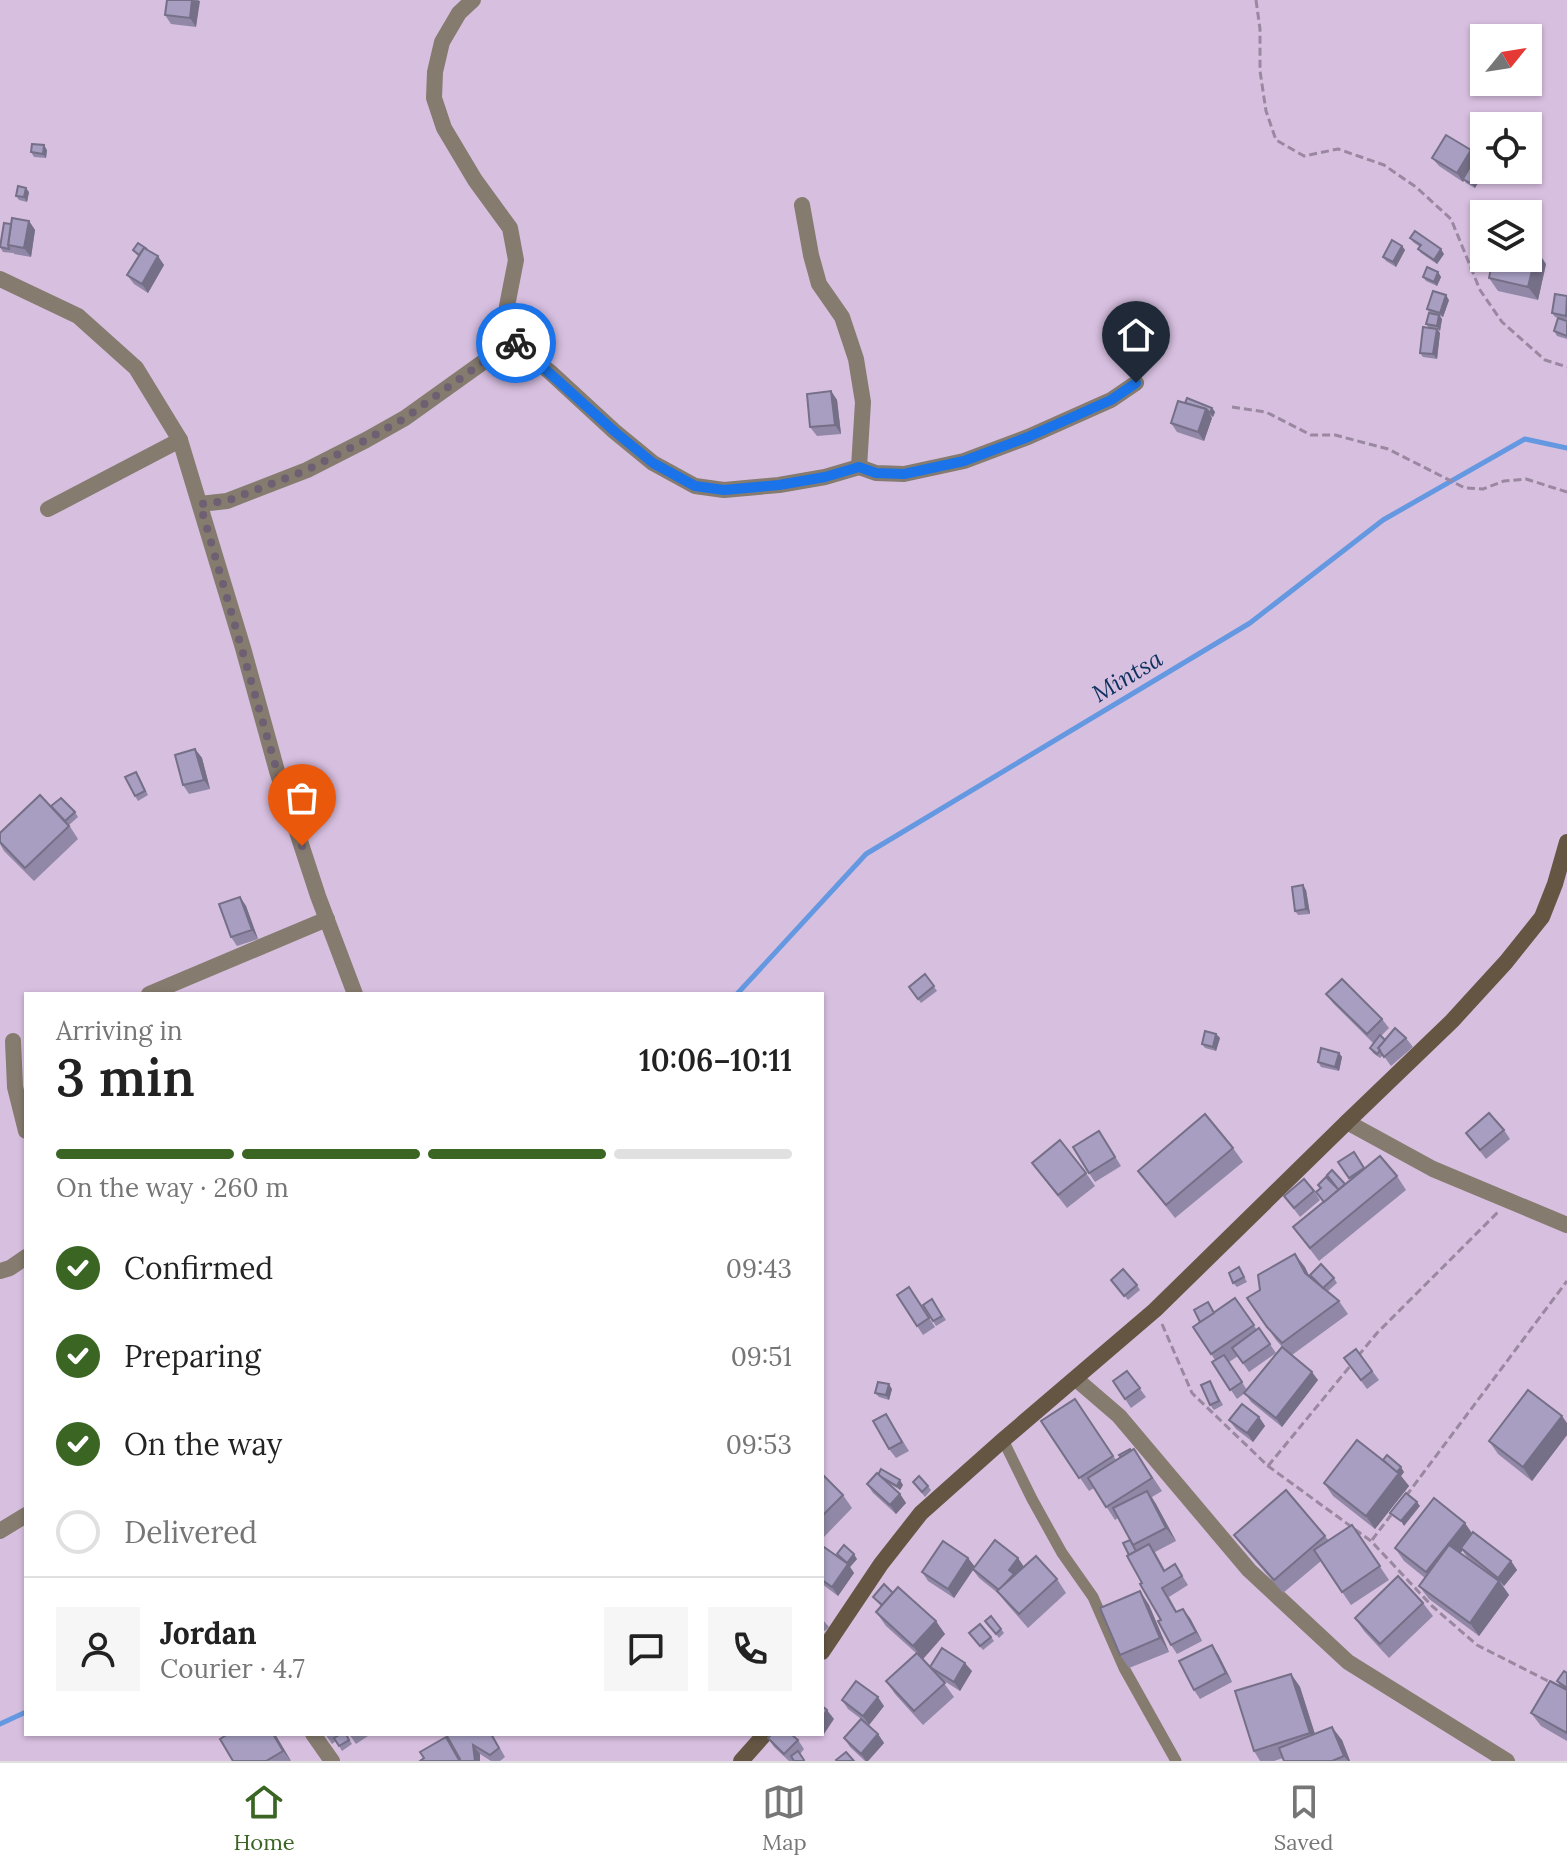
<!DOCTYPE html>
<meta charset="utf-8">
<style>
body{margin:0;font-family:Lora,serif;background:#f6f6f6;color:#222;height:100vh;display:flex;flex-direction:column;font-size:30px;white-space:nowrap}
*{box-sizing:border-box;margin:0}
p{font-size:26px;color:#767676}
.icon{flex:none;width:44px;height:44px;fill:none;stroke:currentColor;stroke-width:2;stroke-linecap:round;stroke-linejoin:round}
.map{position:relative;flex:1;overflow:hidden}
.panel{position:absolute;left:24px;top:992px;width:800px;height:744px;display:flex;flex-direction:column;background:#fff;border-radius:0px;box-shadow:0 2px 6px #0004}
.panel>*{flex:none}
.needle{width:52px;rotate:60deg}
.controls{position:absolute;left:1470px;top:24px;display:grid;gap:16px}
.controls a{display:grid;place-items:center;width:72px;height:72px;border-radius:0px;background:#fff;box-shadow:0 2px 6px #0004;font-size:40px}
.pin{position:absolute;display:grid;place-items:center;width:68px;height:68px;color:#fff;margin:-82px -34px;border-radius:50% 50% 50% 0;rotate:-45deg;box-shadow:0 0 8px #0007}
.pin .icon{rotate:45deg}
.courier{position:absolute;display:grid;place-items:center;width:80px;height:80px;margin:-40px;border:6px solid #1a73e8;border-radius:50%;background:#fff;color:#222;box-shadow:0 2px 10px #0007}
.head em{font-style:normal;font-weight:600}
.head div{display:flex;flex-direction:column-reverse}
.head{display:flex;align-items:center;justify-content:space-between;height:136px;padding:0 32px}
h1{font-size:52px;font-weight:600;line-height:60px}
.bar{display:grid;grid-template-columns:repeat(4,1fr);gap:12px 8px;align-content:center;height:96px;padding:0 32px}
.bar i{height:10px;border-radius:6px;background:#e0e0e0}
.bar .selected{background:#3a6523}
.bar p{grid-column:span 4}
.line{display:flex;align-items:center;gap:20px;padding:0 32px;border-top:2px solid #e0e0e0}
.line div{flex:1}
.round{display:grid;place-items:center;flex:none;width:84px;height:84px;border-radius:0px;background:#f6f6f6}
ol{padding:0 32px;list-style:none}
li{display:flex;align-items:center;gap:24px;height:88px}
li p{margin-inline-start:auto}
li .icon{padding:8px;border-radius:50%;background:#3a6523;color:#fff;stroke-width:4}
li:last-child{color:#767676}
li i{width:44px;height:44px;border:4px solid #e0e0e0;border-radius:50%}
.menu{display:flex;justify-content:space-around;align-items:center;height:112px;border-top:2px solid #e0e0e0;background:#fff;font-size:22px;color:#767676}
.menu a{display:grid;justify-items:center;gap:4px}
.menu .selected{color:#3a6523}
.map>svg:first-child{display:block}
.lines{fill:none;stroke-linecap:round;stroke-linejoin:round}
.stream{stroke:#6498e0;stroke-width:5}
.path{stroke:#9a88a1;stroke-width:3;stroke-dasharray:8 4;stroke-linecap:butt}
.service{stroke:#857b6e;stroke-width:11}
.minor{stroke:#857b6e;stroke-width:16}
.tertiary{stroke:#857b6e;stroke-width:16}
.secondary{stroke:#645643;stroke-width:16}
.wall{fill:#9088a6;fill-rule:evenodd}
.shaded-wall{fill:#756f87}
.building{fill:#a79ec1;stroke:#756f87;stroke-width:2}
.done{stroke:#6e5f73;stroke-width:8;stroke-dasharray:0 14.4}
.route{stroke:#1a73e8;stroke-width:10}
.labels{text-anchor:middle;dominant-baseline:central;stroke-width:6;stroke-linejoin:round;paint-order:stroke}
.water-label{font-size:24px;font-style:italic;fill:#0d315e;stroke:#d7bfe0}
</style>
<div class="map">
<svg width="1567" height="1761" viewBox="0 0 1567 1761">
<rect width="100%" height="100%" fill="#d7bfe0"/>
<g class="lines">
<g class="stream">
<path d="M 737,994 L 866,854 L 1250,623 L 1383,520 L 1525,439 L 1567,448"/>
<path d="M 0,1724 L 26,1712"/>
</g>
<g class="path">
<path d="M 1256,0 L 1260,29 L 1260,71 L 1266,111 L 1276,140 L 1304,156 L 1338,149 L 1384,165 L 1416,187 L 1451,219 L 1480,290 L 1502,322 L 1545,360 L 1567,367"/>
<path d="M 1232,407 L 1266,412 L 1311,435 L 1335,435 L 1388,449 L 1465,488 L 1483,489 L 1504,481 L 1526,479 L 1567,492"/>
<path d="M 1162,1324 L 1192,1393 L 1268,1466 L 1371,1541 L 1432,1606 L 1477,1645 L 1552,1683"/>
<path d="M 1358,1356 L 1377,1333 L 1498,1212"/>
<path d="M 1268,1466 L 1351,1365"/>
<path d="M 1406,1496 L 1567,1281"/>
<path d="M 1372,1540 L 1391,1515"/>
</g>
<path class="service" d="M 1003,1440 L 1032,1499 L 1062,1553 L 1093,1597 L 1124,1668 L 1176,1761"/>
<g class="minor">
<path d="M 473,0 L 459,13 L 442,42 L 435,72 L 434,98 L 444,128 L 475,180 L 510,228 L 516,260 L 507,306 L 508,324 L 514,340"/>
<path d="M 859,467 L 876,473 L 904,474 L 964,461 L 1028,437 L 1111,400 L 1136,383"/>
<path d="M 200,504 L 227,501 L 307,470 L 366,440 L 405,418 L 514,340 L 521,349 L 550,372 L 614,431 L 653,463 L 695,486 L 724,490 L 779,485 L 825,477 L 859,467 L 863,402 L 856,359 L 842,317 L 819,284 L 811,255 L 802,205"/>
<path d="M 48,509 L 180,440"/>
<path d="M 149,994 L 327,919"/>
<path d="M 13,1041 L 15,1087 L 26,1131"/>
<path d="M 1347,1122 L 1433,1169 L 1567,1225"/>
<path d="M 0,1271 L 10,1268 L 26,1257"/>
<path d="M 1076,1379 L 1119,1416 L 1249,1570 L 1348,1662 L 1507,1761"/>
<path d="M 0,1531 L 26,1515"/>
<path d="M 313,1734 L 332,1761"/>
</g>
<path class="tertiary" d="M 0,279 L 78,316 L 136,368 L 180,440 L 243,648 L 277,771 L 318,896 L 355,994"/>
<g class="secondary">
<path d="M 822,1652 L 881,1564 L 921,1513 L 1003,1440 L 1155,1310 L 1347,1122 L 1452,1021 L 1506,962 L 1542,917 L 1555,884 L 1567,842"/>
<path d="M 741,1761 L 765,1734"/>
</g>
</g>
<g class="wall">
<path d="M 167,0 L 199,0 L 196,27 L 171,24 L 165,15 Z"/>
<path d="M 47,150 L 46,158 L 34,157 L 31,152 Z"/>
<path d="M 1432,158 L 1477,159 L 1476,161 L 1483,165 L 1484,170 L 1475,188 L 1466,183 L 1464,180 L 1463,182 L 1439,166 Z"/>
<path d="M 29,192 L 27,202 L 19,200 L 16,196 Z"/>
<path d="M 29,221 L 35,230 L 31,257 L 14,254 L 13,252 L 13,253 L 3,252 L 0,247 L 11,224 Z"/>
<path d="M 1410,238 L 1444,254 L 1437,264 L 1421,253 L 1418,249 L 1420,247 L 1413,242 Z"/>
<path d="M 1402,246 L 1405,250 L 1396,267 L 1386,261 L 1383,257 Z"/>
<path d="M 133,250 L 148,250 L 164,265 L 148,293 L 134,284 L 127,275 L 138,256 Z"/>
<path d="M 1546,264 L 1538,300 L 1498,291 L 1489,278 Z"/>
<path d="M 1438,272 L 1441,277 L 1437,286 L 1426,281 L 1423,277 Z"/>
<path d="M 1567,296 L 1567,320 L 1561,319 L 1567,321 L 1567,339 L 1557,336 L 1554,331 L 1558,318 L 1555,317 L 1552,313 Z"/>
<path d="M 1449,300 L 1443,317 L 1440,316 L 1442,319 L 1440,331 L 1438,330 L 1440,333 L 1437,359 L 1423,357 L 1420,353 L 1429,328 L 1426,324 L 1430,313 L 1427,309 Z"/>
<path d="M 831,391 L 837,400 L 841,434 L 817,436 L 810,427 Z"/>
<path d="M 1185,403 L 1212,408 L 1215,412 L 1213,417 L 1210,416 L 1212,418 L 1204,441 L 1177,432 L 1171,423 Z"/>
<path d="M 195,749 L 202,758 L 210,789 L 189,794 L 183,785 Z"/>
<path d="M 139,776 L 148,795 L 138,801 L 135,796 Z"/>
<path d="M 54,809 L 75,812 L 78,817 L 69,825 L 78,839 L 34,881 L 4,851 L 0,844 L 0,833 Z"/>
<path d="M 1306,890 L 1310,914 L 1298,915 L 1295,911 Z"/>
<path d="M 240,897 L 246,906 L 258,939 L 237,946 L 231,937 Z"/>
<path d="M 925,974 L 937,991 L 921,1003 L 909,987 Z"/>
<path d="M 1326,994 L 1382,1019 L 1389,1028 L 1381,1036 L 1385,1040 L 1406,1038 L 1413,1047 L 1391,1066 L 1383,1055 L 1380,1058 L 1373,1053 L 1370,1048 L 1373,1043 L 1333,1003 Z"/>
<path d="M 1216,1034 L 1220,1038 L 1216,1051 L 1205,1048 L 1202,1044 Z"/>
<path d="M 1339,1053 L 1342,1057 L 1339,1071 L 1321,1067 L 1318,1062 Z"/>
<path d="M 1504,1130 L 1510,1139 L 1486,1159 L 1466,1133 Z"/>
<path d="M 1105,1140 L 1121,1166 L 1095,1182 L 1089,1173 Z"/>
<path d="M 1233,1148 L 1243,1162 L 1175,1218 L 1138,1171 Z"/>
<path d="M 1354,1152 L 1365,1169 L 1397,1176 L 1406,1190 L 1319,1261 L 1293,1227 L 1323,1202 L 1336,1188 L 1345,1184 L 1350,1180 L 1338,1162 Z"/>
<path d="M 1032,1163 L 1086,1173 L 1095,1186 L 1067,1208 Z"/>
<path d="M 1314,1191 L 1320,1200 L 1300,1217 L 1284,1196 Z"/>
<path d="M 1295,1254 L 1309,1277 L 1314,1281 L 1334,1278 L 1337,1283 L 1328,1291 L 1339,1301 L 1348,1314 L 1292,1355 L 1318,1380 L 1282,1427 L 1251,1402 L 1245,1393 L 1237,1399 L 1212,1362 L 1215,1360 L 1193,1327 L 1235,1298 L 1257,1330 L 1259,1328 L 1276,1353 L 1249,1372 L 1238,1356 L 1229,1362 L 1247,1390 L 1284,1349 L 1276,1340 L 1247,1298 L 1260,1290 Z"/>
<path d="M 1239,1267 L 1247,1282 L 1237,1287 L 1233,1283 Z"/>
<path d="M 1111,1280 L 1137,1285 L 1140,1290 L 1128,1300 Z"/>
<path d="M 909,1287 L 935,1327 L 923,1335 L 897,1295 Z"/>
<path d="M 932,1299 L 946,1320 L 936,1326 L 923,1305 Z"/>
<path d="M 1356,1349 L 1379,1380 L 1367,1389 L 1344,1358 Z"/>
<path d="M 1127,1371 L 1146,1397 L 1131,1408 L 1113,1381 Z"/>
<path d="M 1210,1381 L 1223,1405 L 1214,1410 L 1210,1405 Z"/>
<path d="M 892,1389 L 889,1400 L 879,1397 L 875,1393 Z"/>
<path d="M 1075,1399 L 1116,1460 L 1134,1449 L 1162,1491 L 1152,1497 L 1176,1541 L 1155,1552 L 1165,1570 L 1175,1564 L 1188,1585 L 1169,1597 L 1177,1612 L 1190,1618 L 1202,1641 L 1177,1654 L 1171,1645 L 1161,1620 L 1129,1555 L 1130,1540 L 1118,1518 L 1115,1520 L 1094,1488 L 1089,1491 L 1041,1421 Z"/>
<path d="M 886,1414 L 909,1451 L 896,1458 L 889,1449 Z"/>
<path d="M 1259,1417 L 1265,1426 L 1253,1442 L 1236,1429 L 1229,1420 Z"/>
<path d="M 1567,1423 L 1567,1435 L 1532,1481 L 1498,1454 L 1489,1441 Z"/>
<path d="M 1383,1460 L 1404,1472 L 1401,1476 L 1409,1486 L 1375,1529 L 1333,1496 L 1324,1483 Z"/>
<path d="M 822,1474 L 843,1495 L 852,1508 L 822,1539 Z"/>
<path d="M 878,1474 L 903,1485 L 900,1490 L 887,1482 L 900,1494 L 906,1503 L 896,1514 L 873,1493 L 867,1484 Z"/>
<path d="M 913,1482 L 928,1486 L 931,1490 L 925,1497 Z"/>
<path d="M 1352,1525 L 1389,1580 L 1351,1605 L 1321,1561 L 1283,1593 L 1244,1548 L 1234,1535 L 1325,1536 L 1329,1541 Z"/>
<path d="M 1472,1533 L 1511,1561 L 1517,1570 L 1504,1586 L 1501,1583 L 1509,1595 L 1479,1636 L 1429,1599 L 1419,1586 L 1425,1578 L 1404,1561 L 1395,1548 ZM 1462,1550 L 1467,1557 L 1487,1572 L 1460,1553 Z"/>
<path d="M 822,1549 L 840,1558 L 837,1554 L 857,1559 L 850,1567 L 854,1573 L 838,1596 L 822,1584 Z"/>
<path d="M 968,1558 L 975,1567 L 1018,1558 L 1024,1567 L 1057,1579 L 1066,1593 L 1028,1628 L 1007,1604 L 999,1594 L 979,1578 L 973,1570 L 954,1598 L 928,1581 L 922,1572 Z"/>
<path d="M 1140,1591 L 1149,1605 L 1169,1652 L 1129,1668 L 1120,1655 Z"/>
<path d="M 893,1593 L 945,1634 L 923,1659 L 930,1667 L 972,1671 L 960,1691 L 941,1679 L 954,1697 L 923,1725 L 895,1694 L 886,1681 L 916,1653 L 886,1626 L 876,1612 L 881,1606 L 873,1597 Z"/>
<path d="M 1423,1603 L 1433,1616 L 1389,1658 L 1364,1631 L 1355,1618 Z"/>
<path d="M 991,1616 L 1004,1633 L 999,1638 L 985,1621 Z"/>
<path d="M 822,1619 L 829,1627 L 825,1631 L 822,1629 Z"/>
<path d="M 969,1633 L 991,1637 L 994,1641 L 983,1650 Z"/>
<path d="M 1218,1654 L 1232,1682 L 1200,1699 L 1194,1690 Z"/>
<path d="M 1567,1673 L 1567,1741 L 1541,1726 L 1531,1713 L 1567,1690 L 1560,1686 L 1557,1681 Z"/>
<path d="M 1291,1674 L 1300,1687 L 1315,1734 L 1342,1740 L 1350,1761 L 1284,1761 L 1283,1758 L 1274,1761 L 1260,1761 L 1254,1751 Z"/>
<path d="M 842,1700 L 884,1706 L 869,1725 L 848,1709 Z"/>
<path d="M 275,1734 L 291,1761 L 233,1761 Z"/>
<path d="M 325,1734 L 346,1734 L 352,1744 L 342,1751 L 336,1741 L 332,1744 Z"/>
<path d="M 349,1734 L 371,1734 L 356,1744 Z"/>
<path d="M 492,1734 L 505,1757 L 500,1761 L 491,1761 L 480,1754 L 480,1761 L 424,1758 L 446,1737 L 460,1759 L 447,1736 Z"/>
<path d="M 878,1734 L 884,1743 L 868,1761 L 865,1761 L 850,1747 L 844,1738 Z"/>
<path d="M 768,1738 L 798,1740 L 804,1749 L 800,1754 L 805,1761 L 789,1761 L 774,1747 Z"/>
</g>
<g class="shaded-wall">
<path d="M 192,0 L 200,1 L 196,27 L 190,18 Z"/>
<path d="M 44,145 L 47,150 L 46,158 L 43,154 Z"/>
<path d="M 1471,150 L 1477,159 L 1463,182 L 1457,173 Z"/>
<path d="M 1483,165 L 1484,170 L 1486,170 L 1475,188 L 1472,184 Z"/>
<path d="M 26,188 L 29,192 L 27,202 L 24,197 Z"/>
<path d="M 29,221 L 35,230 L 31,257 L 24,248 Z"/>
<path d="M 1402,246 L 1405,250 L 1396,267 L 1393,262 Z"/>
<path d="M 1441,249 L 1444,254 L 1437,264 L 1434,260 Z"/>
<path d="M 1537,250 L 1546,264 L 1538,300 L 1528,287 Z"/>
<path d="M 158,256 L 164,265 L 148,293 L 142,284 Z"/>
<path d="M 1438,272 L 1441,277 L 1437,286 L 1434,282 Z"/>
<path d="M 1446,295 L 1449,300 L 1443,317 L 1440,313 Z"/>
<path d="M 1439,315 L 1442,319 L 1440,331 L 1437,326 Z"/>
<path d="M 1437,329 L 1440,333 L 1437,359 L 1433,354 Z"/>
<path d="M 831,391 L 837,400 L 841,434 L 835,425 Z"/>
<path d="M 1212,408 L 1215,412 L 1213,417 L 1210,413 Z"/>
<path d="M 1206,409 L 1212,418 L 1204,441 L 1198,432 Z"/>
<path d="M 195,749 L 202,758 L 210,789 L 204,780 Z"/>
<path d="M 1303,885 L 1306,890 L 1310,914 L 1306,909 Z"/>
<path d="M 240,897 L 246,906 L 258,939 L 252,930 Z"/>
<path d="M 1216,1034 L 1220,1038 L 1216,1051 L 1213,1047 Z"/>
<path d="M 1339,1053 L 1342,1057 L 1339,1071 L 1335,1067 Z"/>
<path d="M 1295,1254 L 1305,1267 L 1314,1286 L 1305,1273 Z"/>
<path d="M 1312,1372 L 1318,1380 L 1282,1427 L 1276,1418 Z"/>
<path d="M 889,1384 L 892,1389 L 889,1400 L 886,1395 Z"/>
<path d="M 1562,1416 L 1567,1423 L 1567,1435 L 1532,1481 L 1523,1467 Z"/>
<path d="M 1259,1417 L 1265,1426 L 1253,1442 L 1247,1433 Z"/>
<path d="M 1401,1467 L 1404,1472 L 1401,1476 L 1409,1486 L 1375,1529 L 1366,1516 Z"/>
<path d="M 900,1480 L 903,1485 L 900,1490 L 897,1486 Z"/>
<path d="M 1147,1491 L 1156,1504 L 1176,1541 L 1166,1528 Z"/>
<path d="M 900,1494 L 906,1503 L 896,1514 L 890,1505 Z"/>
<path d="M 1417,1502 L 1420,1506 L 1404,1526 L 1401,1521 Z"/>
<path d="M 1465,1523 L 1474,1536 L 1461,1548 L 1463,1550 L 1435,1585 L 1426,1572 Z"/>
<path d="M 854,1554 L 857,1559 L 850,1567 L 854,1573 L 838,1596 L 832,1587 L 847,1563 Z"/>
<path d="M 968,1558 L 975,1567 L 954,1598 L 948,1589 Z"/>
<path d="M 1018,1558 L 1024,1567 L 1007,1600 L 1009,1570 Z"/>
<path d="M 1511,1561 L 1517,1570 L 1504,1586 L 1498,1578 Z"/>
<path d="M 1499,1581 L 1509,1595 L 1479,1636 L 1470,1623 Z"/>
<path d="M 1140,1591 L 1149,1605 L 1169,1652 L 1160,1638 Z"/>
<path d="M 1183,1609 L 1190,1618 L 1202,1641 L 1196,1632 Z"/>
<path d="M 936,1621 L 945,1634 L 923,1659 L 913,1646 Z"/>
<path d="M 1212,1645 L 1218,1654 L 1232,1682 L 1226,1673 Z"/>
<path d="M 965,1663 L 972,1671 L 960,1691 L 954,1682 Z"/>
<path d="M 1291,1674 L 1300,1687 L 1319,1747 L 1310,1733 Z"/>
<path d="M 878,1697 L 884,1706 L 869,1725 L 863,1716 Z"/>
<path d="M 827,1710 L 834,1719 L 824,1734 L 822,1731 L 822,1718 Z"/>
<path d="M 1332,1727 L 1342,1740 L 1350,1761 L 1348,1761 L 1344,1756 Z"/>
<path d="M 273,1734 L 275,1734 L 291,1761 L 283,1751 Z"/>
<path d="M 878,1734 L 884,1743 L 868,1761 L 866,1761 L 861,1754 Z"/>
<path d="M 473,1745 L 480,1754 L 480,1761 L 475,1761 Z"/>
</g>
<g class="building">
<path d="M 167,0 L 192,0 L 190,18 L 165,15 Z"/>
<path d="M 1446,135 L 1471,150 L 1457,173 L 1432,158 Z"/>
<path d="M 32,144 L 44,145 L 43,154 L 31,152 Z"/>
<path d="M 1474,160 L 1483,165 L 1472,184 L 1463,179 Z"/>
<path d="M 18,186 L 26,188 L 24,197 L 16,196 Z"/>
<path d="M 12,218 L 29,221 L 24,248 L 8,245 Z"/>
<path d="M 4,223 L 11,224 L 8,245 L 9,249 L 0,247 Z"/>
<path d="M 1415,231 L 1441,249 L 1434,260 L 1418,249 L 1421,245 L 1410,238 Z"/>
<path d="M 1392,240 L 1402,246 L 1393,262 L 1383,257 Z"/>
<path d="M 138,243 L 147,249 L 144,248 L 139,255 L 133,250 Z"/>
<path d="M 144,248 L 158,256 L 142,284 L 127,275 Z"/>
<path d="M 1528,248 L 1537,250 L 1528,287 L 1489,278 L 1493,258 L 1528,258 Z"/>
<path d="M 1427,267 L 1438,272 L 1434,282 L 1423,277 Z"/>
<path d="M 1433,291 L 1446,295 L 1440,313 L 1427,309 Z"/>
<path d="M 1555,294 L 1567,296 L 1566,316 L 1552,313 Z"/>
<path d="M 1429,313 L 1439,315 L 1437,326 L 1426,324 Z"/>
<path d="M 1558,318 L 1567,321 L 1567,336 L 1554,331 Z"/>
<path d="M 1423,327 L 1437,329 L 1433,354 L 1420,353 Z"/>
<path d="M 831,391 L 835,425 L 810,427 L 807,394 Z"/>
<path d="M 1187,398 L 1212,408 L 1210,413 L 1206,409 L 1185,403 Z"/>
<path d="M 1178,401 L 1206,409 L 1198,432 L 1171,423 Z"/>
<path d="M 195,749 L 204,780 L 183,785 L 175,755 Z"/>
<path d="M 136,772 L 145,791 L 135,796 L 125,777 Z"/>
<path d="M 40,795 L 69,826 L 25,868 L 0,842 L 0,833 Z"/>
<path d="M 61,798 L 75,812 L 65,821 L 51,806 Z"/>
<path d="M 1303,885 L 1306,909 L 1295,911 L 1292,887 Z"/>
<path d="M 240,897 L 252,930 L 231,937 L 219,904 Z"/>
<path d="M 925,974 L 934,986 L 918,999 L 909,987 Z"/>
<path d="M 1342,979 L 1382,1019 L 1367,1034 L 1326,994 Z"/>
<path d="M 1395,1028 L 1406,1038 L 1384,1057 L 1378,1048 Z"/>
<path d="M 1205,1031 L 1216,1034 L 1213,1047 L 1202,1044 Z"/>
<path d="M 1380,1035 L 1385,1040 L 1378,1048 L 1380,1050 L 1377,1054 L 1370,1048 Z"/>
<path d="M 1321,1048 L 1339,1053 L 1335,1067 L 1318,1062 Z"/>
<path d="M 1489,1113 L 1504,1130 L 1480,1150 L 1466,1133 Z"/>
<path d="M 1205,1114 L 1233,1148 L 1166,1205 L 1138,1171 Z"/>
<path d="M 1099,1131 L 1115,1157 L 1089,1173 L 1073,1147 Z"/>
<path d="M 1060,1140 L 1086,1173 L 1058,1195 L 1032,1163 Z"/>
<path d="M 1354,1152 L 1364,1168 L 1349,1178 L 1338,1162 Z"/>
<path d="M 1380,1156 L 1397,1176 L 1310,1248 L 1293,1227 Z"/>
<path d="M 1332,1170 L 1345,1184 L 1324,1202 L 1316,1192 L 1321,1188 L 1318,1185 L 1326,1177 L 1338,1189 L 1327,1175 Z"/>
<path d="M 1304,1179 L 1314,1191 L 1294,1208 L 1284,1196 Z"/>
<path d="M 1295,1254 L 1305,1273 L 1339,1301 L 1282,1343 L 1267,1327 L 1247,1298 L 1260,1290 L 1258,1275 Z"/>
<path d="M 1321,1264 L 1334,1278 L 1323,1288 L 1310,1275 Z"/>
<path d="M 1239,1267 L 1244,1277 L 1233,1283 L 1229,1273 Z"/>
<path d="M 1123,1269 L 1137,1285 L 1124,1296 L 1111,1280 Z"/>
<path d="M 909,1287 L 929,1318 L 917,1326 L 897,1295 Z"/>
<path d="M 1235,1298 L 1254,1325 L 1211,1354 L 1193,1327 Z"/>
<path d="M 932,1299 L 942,1316 L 933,1321 L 923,1305 Z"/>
<path d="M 1208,1302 L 1214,1313 L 1200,1322 L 1194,1310 Z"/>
<path d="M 1259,1328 L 1270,1344 L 1243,1363 L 1232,1348 Z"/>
<path d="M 1282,1347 L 1312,1372 L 1276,1418 L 1244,1393 Z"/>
<path d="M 1356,1349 L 1372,1371 L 1361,1380 L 1344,1358 Z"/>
<path d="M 1224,1355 L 1242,1382 L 1230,1390 L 1212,1362 Z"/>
<path d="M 1127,1371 L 1140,1388 L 1125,1399 L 1113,1381 Z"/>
<path d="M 1210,1381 L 1219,1401 L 1210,1405 L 1201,1385 Z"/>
<path d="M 878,1382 L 889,1384 L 886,1395 L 875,1393 Z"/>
<path d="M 1528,1390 L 1562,1416 L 1523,1467 L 1489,1441 Z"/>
<path d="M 1075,1399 L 1113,1456 L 1079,1478 L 1041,1421 Z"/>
<path d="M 1242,1404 L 1259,1417 L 1247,1433 L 1229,1420 Z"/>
<path d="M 886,1414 L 902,1442 L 889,1449 L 873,1421 Z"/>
<path d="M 1357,1440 L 1399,1473 L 1366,1516 L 1324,1483 Z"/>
<path d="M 1130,1449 L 1131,1451 L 1121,1457 L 1119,1455 Z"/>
<path d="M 1134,1449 L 1152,1478 L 1106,1507 L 1088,1478 Z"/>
<path d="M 1387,1455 L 1401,1467 L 1397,1472 L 1383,1460 Z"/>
<path d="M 881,1469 L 900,1480 L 897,1486 L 878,1475 Z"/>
<path d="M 877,1473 L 900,1494 L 890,1505 L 867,1484 Z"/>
<path d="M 822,1474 L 843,1495 L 822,1516 Z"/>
<path d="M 919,1476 L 928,1486 L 922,1492 L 913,1482 Z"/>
<path d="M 1286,1490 L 1325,1536 L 1274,1580 L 1234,1535 Z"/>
<path d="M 1147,1491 L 1166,1528 L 1133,1545 L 1113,1508 Z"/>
<path d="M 1406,1493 L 1417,1502 L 1401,1521 L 1390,1513 Z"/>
<path d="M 1434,1498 L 1465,1523 L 1426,1572 L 1395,1548 Z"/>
<path d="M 1352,1525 L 1380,1566 L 1342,1592 L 1314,1550 Z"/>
<path d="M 1473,1532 L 1511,1561 L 1498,1578 L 1461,1548 Z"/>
<path d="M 995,1540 L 1018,1558 L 1009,1570 L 1014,1574 L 999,1590 L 973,1569 Z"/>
<path d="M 1130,1540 L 1136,1551 L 1129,1555 L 1123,1543 Z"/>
<path d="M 943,1541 L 968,1558 L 948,1589 L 922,1572 Z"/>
<path d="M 1149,1544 L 1164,1571 L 1175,1564 L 1182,1576 L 1162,1588 L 1176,1612 L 1183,1609 L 1196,1632 L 1171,1645 L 1158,1621 L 1161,1620 L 1140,1584 L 1142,1583 L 1127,1556 Z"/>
<path d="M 844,1545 L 854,1554 L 847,1563 L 837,1554 Z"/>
<path d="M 1449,1545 L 1499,1581 L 1470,1623 L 1419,1586 Z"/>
<path d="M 824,1547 L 848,1564 L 832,1587 L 822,1580 L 822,1549 Z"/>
<path d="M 1036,1556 L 1057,1579 L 1019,1614 L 997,1591 Z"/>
<path d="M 1398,1576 L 1423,1603 L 1380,1644 L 1355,1618 Z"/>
<path d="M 884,1584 L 893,1593 L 882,1605 L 873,1597 Z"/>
<path d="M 898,1587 L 936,1621 L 913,1646 L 876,1612 Z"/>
<path d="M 1140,1591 L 1160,1638 L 1120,1655 L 1100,1608 Z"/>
<path d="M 991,1616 L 1001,1629 L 996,1634 L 985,1621 Z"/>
<path d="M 980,1624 L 991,1637 L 980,1646 L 969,1633 Z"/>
<path d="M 1212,1645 L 1226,1673 L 1194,1690 L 1179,1661 Z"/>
<path d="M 942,1648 L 965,1663 L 954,1682 L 930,1667 Z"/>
<path d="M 917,1653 L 945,1683 L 914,1711 L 886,1681 Z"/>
<path d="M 1564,1671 L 1567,1673 L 1567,1688 L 1557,1681 Z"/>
<path d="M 1291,1674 L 1310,1733 L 1254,1751 L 1235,1691 Z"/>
<path d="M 856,1681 L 878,1697 L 863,1716 L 842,1700 Z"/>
<path d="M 1550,1681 L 1567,1690 L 1567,1733 L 1531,1713 Z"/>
<path d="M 822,1706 L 827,1710 L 822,1718 Z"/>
<path d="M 861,1719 L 878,1734 L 861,1754 L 844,1738 Z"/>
<path d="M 1332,1727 L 1344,1756 L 1332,1761 L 1284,1761 L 1279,1748 Z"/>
<path d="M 228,1734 L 273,1734 L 283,1751 L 266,1761 L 233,1761 L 220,1739 Z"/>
<path d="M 341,1734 L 346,1734 L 349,1740 L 339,1746 L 334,1738 Z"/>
<path d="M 450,1734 L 491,1734 L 499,1748 L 490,1755 L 473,1745 L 475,1761 L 420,1761 L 424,1758 L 420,1752 L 446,1737 L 459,1760 L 460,1759 L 447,1736 Z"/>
<path d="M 772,1734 L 791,1734 L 798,1740 L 784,1754 L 768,1738 Z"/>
<path d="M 798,1751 L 804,1760 L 803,1761 L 794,1761 L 791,1756 Z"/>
<path d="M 846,1752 L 854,1761 L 837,1761 L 836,1760 Z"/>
</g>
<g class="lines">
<path class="done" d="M 302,846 L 277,771 L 200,504 L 227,501 L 307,470 L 366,440 L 405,418 L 514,340 L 516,343"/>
<path class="route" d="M 516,343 L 614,431 L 653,463 L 695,486 L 724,490 L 779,485 L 825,477 L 859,467 L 876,473 L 904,474 L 964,461 L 1028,437 L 1111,400 L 1136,383"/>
</g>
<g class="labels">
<g class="water-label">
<text transform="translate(1127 676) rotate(-31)">Mintsa</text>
</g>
</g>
</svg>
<div class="controls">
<a><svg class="needle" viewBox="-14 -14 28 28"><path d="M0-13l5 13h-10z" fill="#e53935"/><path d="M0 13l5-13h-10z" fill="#767676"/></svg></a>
<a><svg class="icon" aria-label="locate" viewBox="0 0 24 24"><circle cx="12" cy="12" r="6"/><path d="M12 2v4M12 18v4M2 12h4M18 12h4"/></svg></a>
<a><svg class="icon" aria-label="layers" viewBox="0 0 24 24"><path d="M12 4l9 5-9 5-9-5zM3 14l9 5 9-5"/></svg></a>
</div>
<div class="pin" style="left:302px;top:846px;background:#ea580c"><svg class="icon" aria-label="bag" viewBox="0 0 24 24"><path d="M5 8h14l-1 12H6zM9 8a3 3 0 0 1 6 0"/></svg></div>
<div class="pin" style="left:1136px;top:383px;background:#1f2937"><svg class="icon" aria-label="home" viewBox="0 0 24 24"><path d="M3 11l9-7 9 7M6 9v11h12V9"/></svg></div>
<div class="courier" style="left:516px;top:343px"><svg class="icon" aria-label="bike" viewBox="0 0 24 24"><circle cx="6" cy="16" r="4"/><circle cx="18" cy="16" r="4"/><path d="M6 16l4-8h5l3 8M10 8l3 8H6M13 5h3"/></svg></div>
<section class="panel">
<div class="head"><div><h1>3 min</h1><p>Arriving in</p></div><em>10:06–10:11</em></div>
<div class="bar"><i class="selected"></i><i class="selected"></i><i class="selected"></i><i></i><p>On the way · 260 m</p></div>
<ol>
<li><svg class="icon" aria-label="check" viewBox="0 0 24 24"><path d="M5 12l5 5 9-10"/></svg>Confirmed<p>09:43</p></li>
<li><svg class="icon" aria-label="check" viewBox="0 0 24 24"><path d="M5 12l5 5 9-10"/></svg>Preparing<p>09:51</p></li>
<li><svg class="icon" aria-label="check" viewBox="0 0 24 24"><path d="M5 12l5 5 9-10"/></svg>On the way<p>09:53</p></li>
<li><i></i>Delivered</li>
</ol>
<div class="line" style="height:144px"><a class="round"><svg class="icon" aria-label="person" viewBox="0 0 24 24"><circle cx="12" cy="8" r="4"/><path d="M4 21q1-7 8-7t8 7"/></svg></a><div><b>Jordan</b><p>Courier · 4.7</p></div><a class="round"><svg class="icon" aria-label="chat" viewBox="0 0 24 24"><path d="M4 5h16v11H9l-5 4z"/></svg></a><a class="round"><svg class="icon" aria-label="phone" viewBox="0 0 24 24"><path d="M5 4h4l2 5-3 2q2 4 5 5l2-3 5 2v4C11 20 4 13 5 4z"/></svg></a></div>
</section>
</div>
<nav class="menu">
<a class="selected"><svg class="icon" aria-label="home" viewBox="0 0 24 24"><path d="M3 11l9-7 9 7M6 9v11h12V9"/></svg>Home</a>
<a><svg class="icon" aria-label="map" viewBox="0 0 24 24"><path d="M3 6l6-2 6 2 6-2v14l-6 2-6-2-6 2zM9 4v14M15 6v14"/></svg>Map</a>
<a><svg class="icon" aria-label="saved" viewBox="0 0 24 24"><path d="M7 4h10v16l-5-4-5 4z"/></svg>Saved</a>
</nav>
